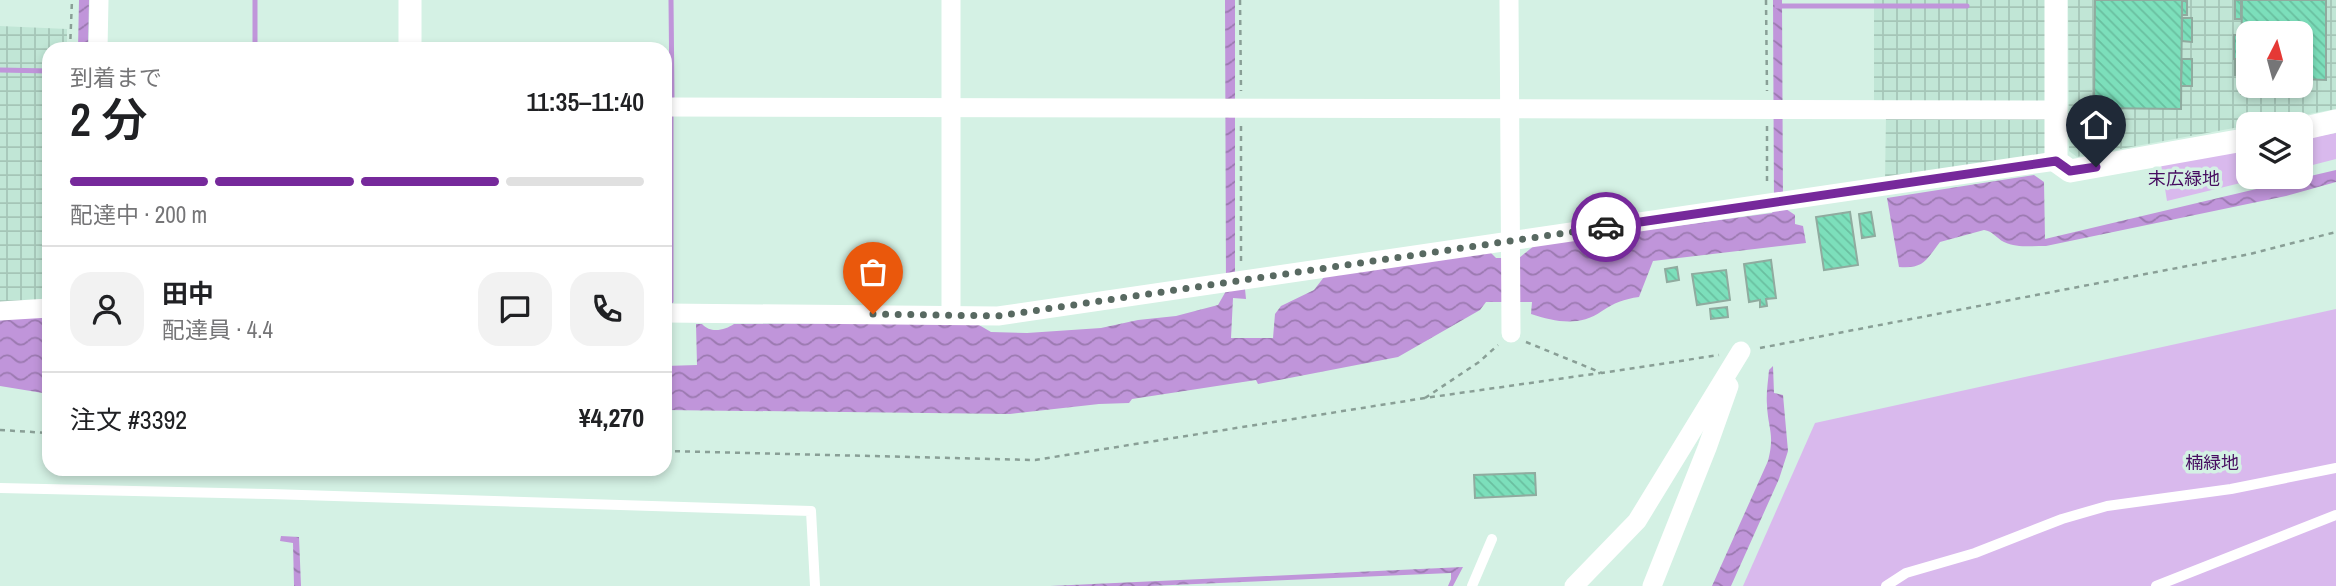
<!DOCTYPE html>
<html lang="ja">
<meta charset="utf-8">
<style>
body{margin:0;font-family:"Archivo Narrow","Noto Sans JP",sans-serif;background:#f2f2f2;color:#202124;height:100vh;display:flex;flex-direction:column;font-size:26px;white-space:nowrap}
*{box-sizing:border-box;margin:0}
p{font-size:23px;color:#757577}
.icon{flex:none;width:38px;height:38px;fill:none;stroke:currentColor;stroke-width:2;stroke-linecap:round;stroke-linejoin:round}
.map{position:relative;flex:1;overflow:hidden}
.sheet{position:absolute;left:42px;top:42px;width:630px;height:434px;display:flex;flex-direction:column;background:#fff;border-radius:21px;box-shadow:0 4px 10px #0003}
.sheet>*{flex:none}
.needle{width:46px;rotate:6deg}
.tools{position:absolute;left:2236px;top:21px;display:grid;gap:14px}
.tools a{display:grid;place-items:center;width:77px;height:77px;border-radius:14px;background:#fff;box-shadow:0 4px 10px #0003;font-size:35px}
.pin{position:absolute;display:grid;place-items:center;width:60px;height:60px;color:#fff;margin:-72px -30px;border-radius:50% 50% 50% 0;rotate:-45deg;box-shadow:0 0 7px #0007}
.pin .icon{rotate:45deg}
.courier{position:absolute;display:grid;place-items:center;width:70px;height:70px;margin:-35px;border:5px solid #76299b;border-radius:50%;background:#fff;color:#222;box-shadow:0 2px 9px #0007}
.overview em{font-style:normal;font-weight:600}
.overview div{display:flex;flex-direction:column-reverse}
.overview{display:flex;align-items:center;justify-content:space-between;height:119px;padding:0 28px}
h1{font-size:46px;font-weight:600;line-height:52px}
.bar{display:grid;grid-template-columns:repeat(4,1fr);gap:10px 7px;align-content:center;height:84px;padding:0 28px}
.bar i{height:9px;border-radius:5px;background:#e0e0e0}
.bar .active{background:#76299b}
.bar p{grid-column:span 4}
.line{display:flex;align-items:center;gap:18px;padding:0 28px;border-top:2px solid #e0e0e0}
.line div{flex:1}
.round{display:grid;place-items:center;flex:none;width:74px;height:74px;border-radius:21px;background:#f2f2f2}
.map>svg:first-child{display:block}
.industrial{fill:url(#industrial-grid);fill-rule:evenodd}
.green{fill:#d9b9ed}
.water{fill:url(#water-waves)}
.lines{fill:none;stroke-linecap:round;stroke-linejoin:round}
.stream{stroke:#c095da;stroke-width:5}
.building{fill:url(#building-back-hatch);stroke:#90ab9f;stroke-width:2}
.path{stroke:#899f96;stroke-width:2.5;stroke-dasharray:5 5;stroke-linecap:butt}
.service{stroke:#fff;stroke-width:10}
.minor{stroke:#fff;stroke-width:19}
.tertiary{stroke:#fff;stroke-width:23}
.done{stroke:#586961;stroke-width:7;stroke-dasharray:0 12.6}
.route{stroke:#76299b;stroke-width:9}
.labels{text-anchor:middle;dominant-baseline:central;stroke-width:7;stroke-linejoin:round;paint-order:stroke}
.park-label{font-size:18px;fill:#460c60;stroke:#d4f1e4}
</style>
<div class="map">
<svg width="2336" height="586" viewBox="0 0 2336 586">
<defs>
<pattern id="industrial-grid" width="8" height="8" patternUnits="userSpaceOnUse" patternTransform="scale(1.75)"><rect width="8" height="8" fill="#c1e6d6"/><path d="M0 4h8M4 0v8" fill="none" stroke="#a5c5b7"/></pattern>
<pattern id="water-waves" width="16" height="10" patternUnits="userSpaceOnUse" patternTransform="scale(1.75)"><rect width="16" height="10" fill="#c095da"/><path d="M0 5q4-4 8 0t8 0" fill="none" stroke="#9b79b0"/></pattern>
<pattern id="building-back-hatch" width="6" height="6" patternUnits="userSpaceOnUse" patternTransform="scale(1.75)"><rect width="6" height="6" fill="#7cdfbb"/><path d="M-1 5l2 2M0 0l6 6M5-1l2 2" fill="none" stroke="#6abfa0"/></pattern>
</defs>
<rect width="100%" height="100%" fill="#d4f1e4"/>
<g class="industrial">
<path d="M 1874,0 L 2047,0 L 2047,99 L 2042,104 L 1874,104 Z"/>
<path d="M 2068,0 L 2336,0 L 2336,109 L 2077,157 L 2069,151 ZM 2249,33 L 2301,33 L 2301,86 L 2249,86 Z"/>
<path d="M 0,26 L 67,29 L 67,49 L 49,49 L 49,302 L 0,306 Z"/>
<path d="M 1886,115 L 2046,116 L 2048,152 L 2043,158 L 1885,182 Z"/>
</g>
<g class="green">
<path d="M 2336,133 L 2336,159 L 2301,168 L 2301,139 Z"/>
<path d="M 2249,148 L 2249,177 L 2265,177 L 2167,201 L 2161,164 Z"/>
<path d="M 2336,309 L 2336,586 L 1743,586 L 1815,423 Z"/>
</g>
<g class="water">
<path d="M 79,0 L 89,0 L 88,49 L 78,49 Z"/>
<path d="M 1225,0 L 1235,0 L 1235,290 L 1245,289 L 1246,299 L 1233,298 L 1231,338 L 1273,338 L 1275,314 L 1281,306 L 1314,290 L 1324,277 L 1490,252 L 1496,258 L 1519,258 L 1535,245 L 1772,213 L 1774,209 L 1773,0 L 1782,0 L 1783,207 L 1795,215 L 1795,224 L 1803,226 L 1806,243 L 1653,261 L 1639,297 C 1624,299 1614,303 1602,311 C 1579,327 1556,322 1531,314 L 1532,302 L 1486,302 L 1480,310 L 1398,357 L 1258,384 L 1256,380 L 1132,399 L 1129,403 L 1099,404 L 1010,414 L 665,410 L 665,366 L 697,365 L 696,324 L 702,324 C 711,334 725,330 734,324 L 949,323 L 979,325 L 991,332 L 1027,333 L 1101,328 L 1138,320 L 1176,316 L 1218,305 L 1226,291 Z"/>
<path d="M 2336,170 L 2336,182 L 2286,196 L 2046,246 C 2032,246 2017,248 2004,242 C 1996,238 1993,231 1984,230 L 1940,242 C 1926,260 1924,269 1899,267 L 1887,198 L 2034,175 L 2044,182 L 2045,239 Z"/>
<path d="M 49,314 L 49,394 L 0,386 L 0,317 Z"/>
<path d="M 1773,366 L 1774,393 L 1783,395 L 1788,451 L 1779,479 L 1731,586 L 1712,586 L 1768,461 C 1775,434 1768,429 1767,405 C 1766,393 1768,382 1769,370 Z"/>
<path d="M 281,536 L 299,537 L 301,586 L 294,586 L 293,543 L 280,541 Z"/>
<path d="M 1463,567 L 1453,586 L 1448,586 L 1451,579 L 1451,573 L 1149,586 L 1050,586 Z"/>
</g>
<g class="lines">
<g class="stream">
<path d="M 255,0 L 255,49"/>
<path d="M 671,0 L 672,97"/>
<path d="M 1777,6 L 1967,6"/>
<path d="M 0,70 L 49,71"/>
<path d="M 671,301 L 671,112"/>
</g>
</g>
<g class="building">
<path d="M 2095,0 L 2182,0 L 2181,109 L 2094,108 Z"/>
<rect x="2235" y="0" width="6" height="19"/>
<path d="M 2242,0 L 2326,0 L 2326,80 L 2301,79 L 2301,33 L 2249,33 L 2249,79 L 2241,79 Z"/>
<rect x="2182" y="1" width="5" height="14"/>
<path d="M 2182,18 L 2192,18 L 2192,42 L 2182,41 Z"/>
<rect x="2234" y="35" width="7" height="24"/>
<path d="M 2182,59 L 2192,59 L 2192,86 L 2181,86 Z"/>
<rect x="2235" y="60" width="6" height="15"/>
<path d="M 2241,79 L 2249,79 L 2249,86 L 2262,86 L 2262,94 L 2241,94 Z"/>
<rect x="2266" y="86" width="6" height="7"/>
<path d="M 1850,212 L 1858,265 L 1824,270 L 1816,217 Z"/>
<path d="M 1871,212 L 1875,236 L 1862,238 L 1859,214 Z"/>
<path d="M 1771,260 L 1776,298 L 1766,299 L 1767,306 L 1760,307 L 1760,300 L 1749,302 L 1744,264 Z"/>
<path d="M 1677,267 L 1679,280 L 1667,282 L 1665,269 Z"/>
<path d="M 1726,270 L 1730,300 L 1697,305 L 1692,274 Z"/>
<path d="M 1727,307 L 1728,317 L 1711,319 L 1710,309 Z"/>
<path d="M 1535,473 L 1536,495 L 1475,498 L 1474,475 Z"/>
</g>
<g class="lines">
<g class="path">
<path d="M 1240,0 L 1241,91"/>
<path d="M 1766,0 L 1767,91"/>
<path d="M 70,49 L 72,0"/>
<path d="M 1241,126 L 1241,263"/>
<path d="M 1767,126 L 1767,186"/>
<path d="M 1526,342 L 1602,373 L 1719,355"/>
<path d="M 1760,348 L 2250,254 L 2336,232"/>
<path d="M 1425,398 L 1479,362 L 1498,345"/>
<path d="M 0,430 L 49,433"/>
<path d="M 665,451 L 1035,460 L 1425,398 L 1600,373"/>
</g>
<g class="service">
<path d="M 0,488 L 270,494 L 811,511 L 815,586"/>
<path d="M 1472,586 L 1492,539"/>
<path d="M 1886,586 L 1906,573 L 1975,553 L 2062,519 L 2107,506 L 2231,489 L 2336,468"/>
<path d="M 2156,586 L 2336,515"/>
</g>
<g class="minor">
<path d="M 951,0 L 951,315"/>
<path d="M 1509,0 L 1511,333"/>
<path d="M 98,49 L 99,0"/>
<path d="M 665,107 L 2057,110"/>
<path d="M 0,311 L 49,308"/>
<path d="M 665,313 L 998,316 L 2056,161"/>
<path d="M 1574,586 L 1637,521 L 1741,351"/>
<path d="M 1652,586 L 1707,448 L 1729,386"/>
</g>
<g class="tertiary">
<path d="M 2056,0 L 2056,161 L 2070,171 L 2249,139"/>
<path d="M 410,49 L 410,0"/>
<path d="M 2301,129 L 2336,121"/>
</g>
</g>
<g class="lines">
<path class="done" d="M 873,314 L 998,316 L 1606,227"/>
<path class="route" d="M 1606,227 L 2056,161 L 2070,171 L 2096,167"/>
</g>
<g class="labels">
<g class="park-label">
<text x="2184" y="178">末広緑地</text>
<text x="2212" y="462">楠緑地</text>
</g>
</g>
</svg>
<div class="tools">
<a><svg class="needle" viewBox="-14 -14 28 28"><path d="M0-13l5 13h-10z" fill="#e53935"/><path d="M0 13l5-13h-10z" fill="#757577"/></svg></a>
<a><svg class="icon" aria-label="layers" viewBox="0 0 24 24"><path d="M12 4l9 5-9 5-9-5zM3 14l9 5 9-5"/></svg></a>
</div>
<div class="pin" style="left:873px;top:314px;background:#ea580c"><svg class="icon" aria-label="bag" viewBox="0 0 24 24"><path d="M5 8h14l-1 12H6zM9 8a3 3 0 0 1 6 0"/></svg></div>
<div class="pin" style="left:2096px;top:167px;background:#1f2937"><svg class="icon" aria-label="home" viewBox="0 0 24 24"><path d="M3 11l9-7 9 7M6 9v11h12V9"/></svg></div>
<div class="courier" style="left:1606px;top:227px"><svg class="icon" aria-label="car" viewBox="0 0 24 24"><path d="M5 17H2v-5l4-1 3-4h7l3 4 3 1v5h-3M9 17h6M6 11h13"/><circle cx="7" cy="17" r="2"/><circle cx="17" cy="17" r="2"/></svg></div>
<section class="sheet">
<div class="overview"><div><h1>2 分</h1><p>到着まで</p></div><em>11:35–11:40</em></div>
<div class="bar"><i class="active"></i><i class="active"></i><i class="active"></i><i></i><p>配達中 · 200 m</p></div>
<div class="line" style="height:126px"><a class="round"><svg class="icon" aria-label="person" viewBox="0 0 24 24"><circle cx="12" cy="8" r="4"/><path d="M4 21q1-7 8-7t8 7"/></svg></a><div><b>田中</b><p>配達員 · 4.4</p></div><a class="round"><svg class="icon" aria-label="chat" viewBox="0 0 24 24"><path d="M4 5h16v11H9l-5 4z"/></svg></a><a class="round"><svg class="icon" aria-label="phone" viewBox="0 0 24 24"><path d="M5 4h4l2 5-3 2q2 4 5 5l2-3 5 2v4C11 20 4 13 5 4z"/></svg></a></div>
<div class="line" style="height:91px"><div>注文 #3392</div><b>¥4,270</b></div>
</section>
</div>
